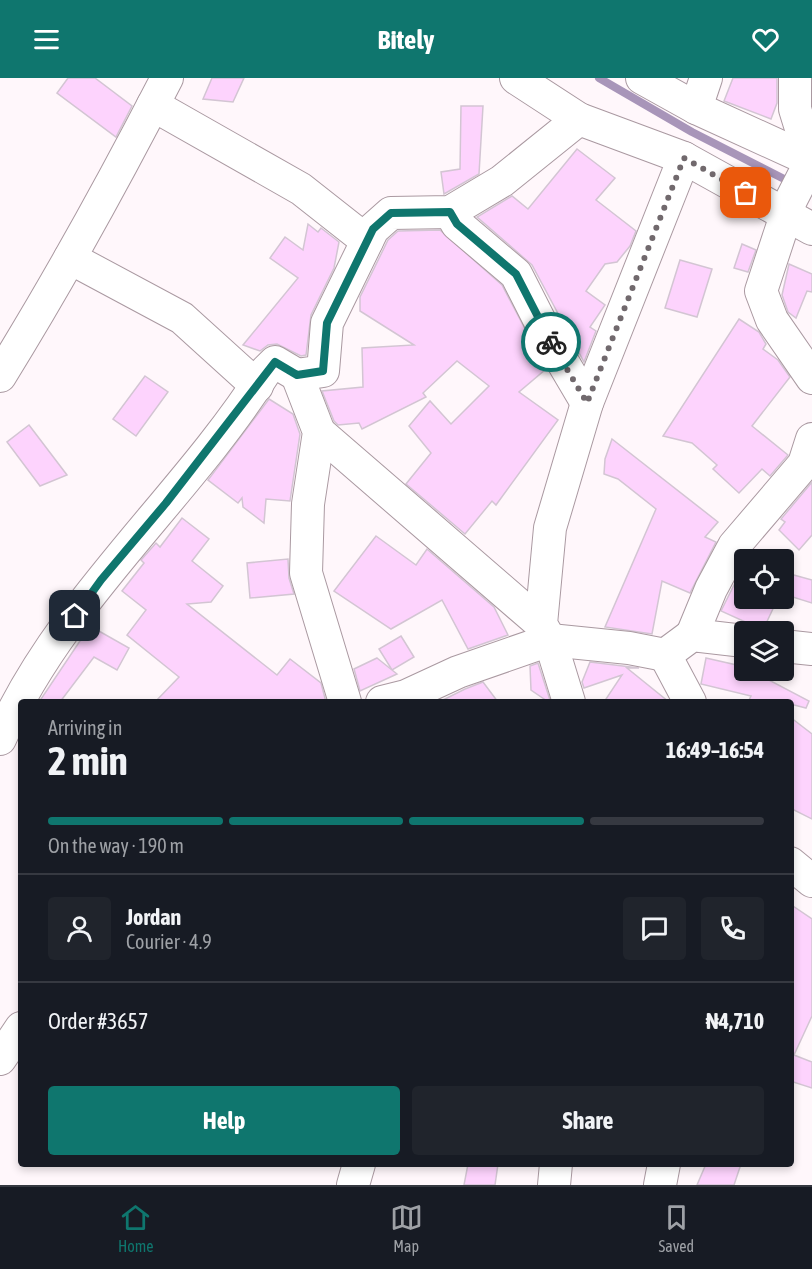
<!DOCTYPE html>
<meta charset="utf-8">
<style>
body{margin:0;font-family:"Asap Condensed",sans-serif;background:#20242c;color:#f1f3f6;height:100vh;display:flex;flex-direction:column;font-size:22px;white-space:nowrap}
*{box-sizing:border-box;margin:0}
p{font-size:20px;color:#9ea1a6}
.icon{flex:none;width:33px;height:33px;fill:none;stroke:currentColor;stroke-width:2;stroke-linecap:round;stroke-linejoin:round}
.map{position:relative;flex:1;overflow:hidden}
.panel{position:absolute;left:18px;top:621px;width:776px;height:468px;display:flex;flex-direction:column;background:#171b24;border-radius:6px;box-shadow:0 3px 9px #0003}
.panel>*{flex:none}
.buttons{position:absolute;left:734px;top:471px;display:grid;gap:12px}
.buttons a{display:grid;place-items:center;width:60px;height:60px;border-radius:6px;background:#171b24;box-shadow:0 3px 9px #0003;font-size:30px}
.pin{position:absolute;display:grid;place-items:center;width:51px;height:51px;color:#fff;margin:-26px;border-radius:12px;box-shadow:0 3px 9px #0006}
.courier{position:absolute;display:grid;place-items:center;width:60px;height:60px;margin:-30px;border:4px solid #0f766e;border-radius:50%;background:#fff;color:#222;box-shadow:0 2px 8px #0007}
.summary em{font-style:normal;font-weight:700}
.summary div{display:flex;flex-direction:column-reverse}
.summary{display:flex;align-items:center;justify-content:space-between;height:102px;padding:0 30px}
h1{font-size:39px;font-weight:700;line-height:45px}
.bar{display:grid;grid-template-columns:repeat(4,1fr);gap:9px 6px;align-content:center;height:72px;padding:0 30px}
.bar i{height:8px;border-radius:4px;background:#363941}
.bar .selected{background:#0f766e}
.bar p{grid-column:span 4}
.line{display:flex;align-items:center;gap:15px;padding:0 30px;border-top:2px solid #363941}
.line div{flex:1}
.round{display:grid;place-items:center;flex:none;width:63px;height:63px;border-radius:6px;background:#20242c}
.cta{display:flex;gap:12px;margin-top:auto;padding:12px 30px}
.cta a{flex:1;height:69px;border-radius:6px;background:#0f766e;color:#fff;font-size:24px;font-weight:700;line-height:69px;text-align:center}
.cta a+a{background:#20242c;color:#f1f3f6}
header{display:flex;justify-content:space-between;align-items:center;height:78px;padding:0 30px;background:#0f766e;color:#fff;font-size:27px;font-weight:700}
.tab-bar{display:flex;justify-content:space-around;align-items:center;height:84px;border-top:2px solid #363941;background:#171b24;font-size:16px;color:#9ea1a6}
.tab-bar a{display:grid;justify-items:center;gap:3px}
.tab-bar .selected{color:#0f766e}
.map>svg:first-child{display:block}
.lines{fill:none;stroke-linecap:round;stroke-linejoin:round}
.stream{stroke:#a895b9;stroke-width:8}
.building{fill:#fdd3fd;stroke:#d3c5d3;stroke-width:1.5}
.minor-casing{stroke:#aa99a1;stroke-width:34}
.minor{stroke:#fff;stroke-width:32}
.done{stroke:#71696d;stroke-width:6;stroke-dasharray:0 10.8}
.route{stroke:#0f766e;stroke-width:8}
</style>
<header><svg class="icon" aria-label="menu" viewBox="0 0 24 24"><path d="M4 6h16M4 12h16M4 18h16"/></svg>Bitely<svg class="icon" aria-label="heart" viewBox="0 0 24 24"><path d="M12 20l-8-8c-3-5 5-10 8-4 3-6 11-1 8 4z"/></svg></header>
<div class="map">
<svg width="812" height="1107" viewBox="0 0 812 1107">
<rect width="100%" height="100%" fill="#fff7fb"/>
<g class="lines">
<path class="stream" d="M 599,0 L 692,54 L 794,106"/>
</g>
<g class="building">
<path d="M 68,0 L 95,0 L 132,28 L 116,59 L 57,15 Z"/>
<path d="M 212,0 L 244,0 L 233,24 L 203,21 Z"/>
<path d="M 733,0 L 777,0 L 777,25 L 771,41 L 724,23 Z"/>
<path d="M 461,28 L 483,28 L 479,96 L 444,116 L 441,94 L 460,91 Z"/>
<path d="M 577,71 L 615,100 L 596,122 L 636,153 L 630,168 L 617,184 L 605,186 L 586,213 L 605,227 L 590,249 L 596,253 L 584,284 L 532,187 L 477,139 L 512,118 L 528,131 Z"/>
<path d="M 308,146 L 318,154 L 321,150 L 339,164 L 334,190 L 311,237 L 306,277 L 301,278 L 277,266 L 268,267 L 260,273 L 243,267 L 298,200 L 270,180 L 285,159 L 303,172 Z"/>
<path d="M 440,152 L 502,207 L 546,291 L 519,314 L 558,342 L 496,427 L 492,423 L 465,456 L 406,406 L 431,375 L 409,348 L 430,323 L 451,346 L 489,308 L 457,283 L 423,315 L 426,319 L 362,351 L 359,345 L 338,347 L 334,343 L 322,313 L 363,309 L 362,270 L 414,267 L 360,233 L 360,219 L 388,162 L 398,153 Z"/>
<path d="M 742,166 L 756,172 L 748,194 L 734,190 Z"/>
<path d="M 680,182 L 712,191 L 697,239 L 665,230 Z"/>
<path d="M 789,186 L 812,196 L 812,214 L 807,213 L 796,240 L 788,234 L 782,217 Z"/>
<path d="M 739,241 L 759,254 L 766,266 L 763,271 L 778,282 L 790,299 L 752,348 L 788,377 L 770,398 L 762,391 L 739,415 L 713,391 L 717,387 L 692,365 L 663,358 Z"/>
<path d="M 145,298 L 168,314 L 136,358 L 113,341 Z"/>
<path d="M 269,321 L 293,336 L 300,356 L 290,423 L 266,421 L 264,445 L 243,429 L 242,420 L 238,425 L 208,402 Z"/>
<path d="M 29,347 L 67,397 L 40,408 L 7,364 Z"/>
<path d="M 612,361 L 718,444 L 705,459 L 716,464 L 690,515 L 662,503 L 652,556 L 605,549 L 656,431 L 618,401 L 604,396 L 605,381 Z"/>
<path d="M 812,404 L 812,457 L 799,472 L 779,452 L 785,444 L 781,441 Z"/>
<path d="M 182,440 L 209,461 L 192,483 L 223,508 L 211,524 L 187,526 L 277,597 L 290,581 L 321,605 L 326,624 L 155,624 L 179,599 L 127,557 L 146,532 L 122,513 L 144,485 L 141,482 L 156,465 L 160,469 Z"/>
<path d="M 376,458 L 416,487 L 427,471 L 494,529 L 508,557 L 468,571 L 442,522 L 391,551 L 334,513 Z"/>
<path d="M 288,481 L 289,500 L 294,516 L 250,520 L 247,485 Z"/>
<path d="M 744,487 L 744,520 L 778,520 L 763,552 L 721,533 Z"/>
<path d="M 783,494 L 812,502 L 812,525 L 783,516 Z"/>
<path d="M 90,548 L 129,570 L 117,592 L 94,579 L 60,624 L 39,624 Z"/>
<path d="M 401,558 L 414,579 L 392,592 L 379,571 Z"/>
<path d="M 377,580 L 397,596 L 360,613 L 354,591 Z"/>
<path d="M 706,580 L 741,588 L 744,592 L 750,592 L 809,623 L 806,630 L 790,626 L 790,624 L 748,624 L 751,618 L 701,606 Z"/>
<path d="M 590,584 L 639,590 L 627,590 L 669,624 L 604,624 L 622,597 L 584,610 L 582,604 Z"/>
<path d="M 538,585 L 550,622 L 547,623 L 531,612 L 530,588 Z"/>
<path d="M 483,604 L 498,624 L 439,624 L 465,611 Z"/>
<path d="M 790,639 L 812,656 L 812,741 L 790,730 Z"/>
<path d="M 790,826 L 812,841 L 812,938 L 794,977 L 812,984 L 812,1010 L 790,1003 Z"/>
<path d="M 468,1086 L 498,1086 L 495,1107 L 464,1107 Z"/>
<path d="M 706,1086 L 741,1086 L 734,1107 L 697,1107 Z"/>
</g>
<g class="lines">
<g class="minor-casing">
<g id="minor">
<path d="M 516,0 L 579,41 L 684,80 L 812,151"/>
<path d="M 642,0 L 696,30 L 812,83"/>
<path d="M 795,0 L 795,31 L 811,83 L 791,122 L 761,213 L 772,242 L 812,300"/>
<path d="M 153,27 L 301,111 L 367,163"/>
<path d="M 696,30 L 706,0"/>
<path d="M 450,134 L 457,146 L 516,196 L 548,259 L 587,325"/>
<path d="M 70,180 L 182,240 L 257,308"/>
<path d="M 0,298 C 60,201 115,101 167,0"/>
<path d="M 319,354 L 541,546"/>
<path d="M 692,557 L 711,511 L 734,468 L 804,386 L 812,361"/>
<path d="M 783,568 L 812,571"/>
<path d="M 665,577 L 690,624"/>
<path d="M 345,624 L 306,495 L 308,426 L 319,354 L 297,297 L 323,293 L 327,245 L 373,151 L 391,135 L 450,134 L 502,103 L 579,41"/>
<path d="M 382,624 L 406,618 L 458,594 L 550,562 L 629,570 L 665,577 L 692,557 L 744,563"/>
<path d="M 569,624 L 550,562 L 541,546 L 550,450 L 587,325 L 684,80"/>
<path d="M 0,661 C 60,524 186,419 265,294 L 275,284 L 297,297"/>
<path d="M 790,785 L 812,803"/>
<path d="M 0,981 L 21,950"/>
<path d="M 353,1107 L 359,1086"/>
<path d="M 554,1107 L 556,1086"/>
<path d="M 660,1107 L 664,1086"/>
</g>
</g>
<use href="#minor" class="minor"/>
</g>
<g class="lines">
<path class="done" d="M 551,264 L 587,325 L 684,80 L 746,115"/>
<path class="route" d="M 75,538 L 101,502 L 166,425 L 275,284 L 297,297 L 323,293 L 327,245 L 373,151 L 391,135 L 450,134 L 457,146 L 516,196 L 551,264"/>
</g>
</svg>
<div class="buttons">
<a><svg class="icon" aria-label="locate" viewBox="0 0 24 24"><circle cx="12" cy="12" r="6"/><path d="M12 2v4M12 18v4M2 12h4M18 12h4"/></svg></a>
<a><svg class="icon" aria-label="layers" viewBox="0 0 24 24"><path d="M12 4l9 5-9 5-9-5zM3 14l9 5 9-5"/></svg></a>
</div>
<div class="pin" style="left:746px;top:115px;background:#ea580c"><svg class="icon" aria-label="bag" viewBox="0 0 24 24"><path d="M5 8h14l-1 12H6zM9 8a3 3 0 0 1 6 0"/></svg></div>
<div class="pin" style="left:75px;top:538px;background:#1f2937"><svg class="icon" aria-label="home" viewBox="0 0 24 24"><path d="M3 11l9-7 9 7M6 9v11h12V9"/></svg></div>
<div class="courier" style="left:551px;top:264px"><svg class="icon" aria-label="bike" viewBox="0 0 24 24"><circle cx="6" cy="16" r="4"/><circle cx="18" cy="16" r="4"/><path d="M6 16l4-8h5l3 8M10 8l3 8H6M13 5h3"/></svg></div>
<section class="panel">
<div class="summary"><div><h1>2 min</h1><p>Arriving in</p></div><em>16:49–16:54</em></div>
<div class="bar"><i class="selected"></i><i class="selected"></i><i class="selected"></i><i></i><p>On the way · 190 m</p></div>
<div class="line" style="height:108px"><a class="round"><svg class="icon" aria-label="person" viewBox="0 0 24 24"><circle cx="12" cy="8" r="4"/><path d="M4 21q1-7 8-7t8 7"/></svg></a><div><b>Jordan</b><p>Courier · 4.9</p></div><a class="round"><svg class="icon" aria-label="chat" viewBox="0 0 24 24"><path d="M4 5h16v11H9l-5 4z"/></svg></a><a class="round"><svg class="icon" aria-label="phone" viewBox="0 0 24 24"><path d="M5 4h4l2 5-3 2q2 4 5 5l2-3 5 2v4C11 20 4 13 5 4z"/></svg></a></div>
<div class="line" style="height:78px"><div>Order #3657</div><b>₦4,710</b></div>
<div class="cta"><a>Help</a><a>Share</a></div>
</section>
</div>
<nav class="tab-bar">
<a class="selected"><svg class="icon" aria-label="home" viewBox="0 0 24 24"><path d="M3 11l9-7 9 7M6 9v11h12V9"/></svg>Home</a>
<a><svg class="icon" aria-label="map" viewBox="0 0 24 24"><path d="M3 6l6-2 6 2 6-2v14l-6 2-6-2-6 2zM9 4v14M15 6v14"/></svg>Map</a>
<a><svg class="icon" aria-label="saved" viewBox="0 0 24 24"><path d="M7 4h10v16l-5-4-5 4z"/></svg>Saved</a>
</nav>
